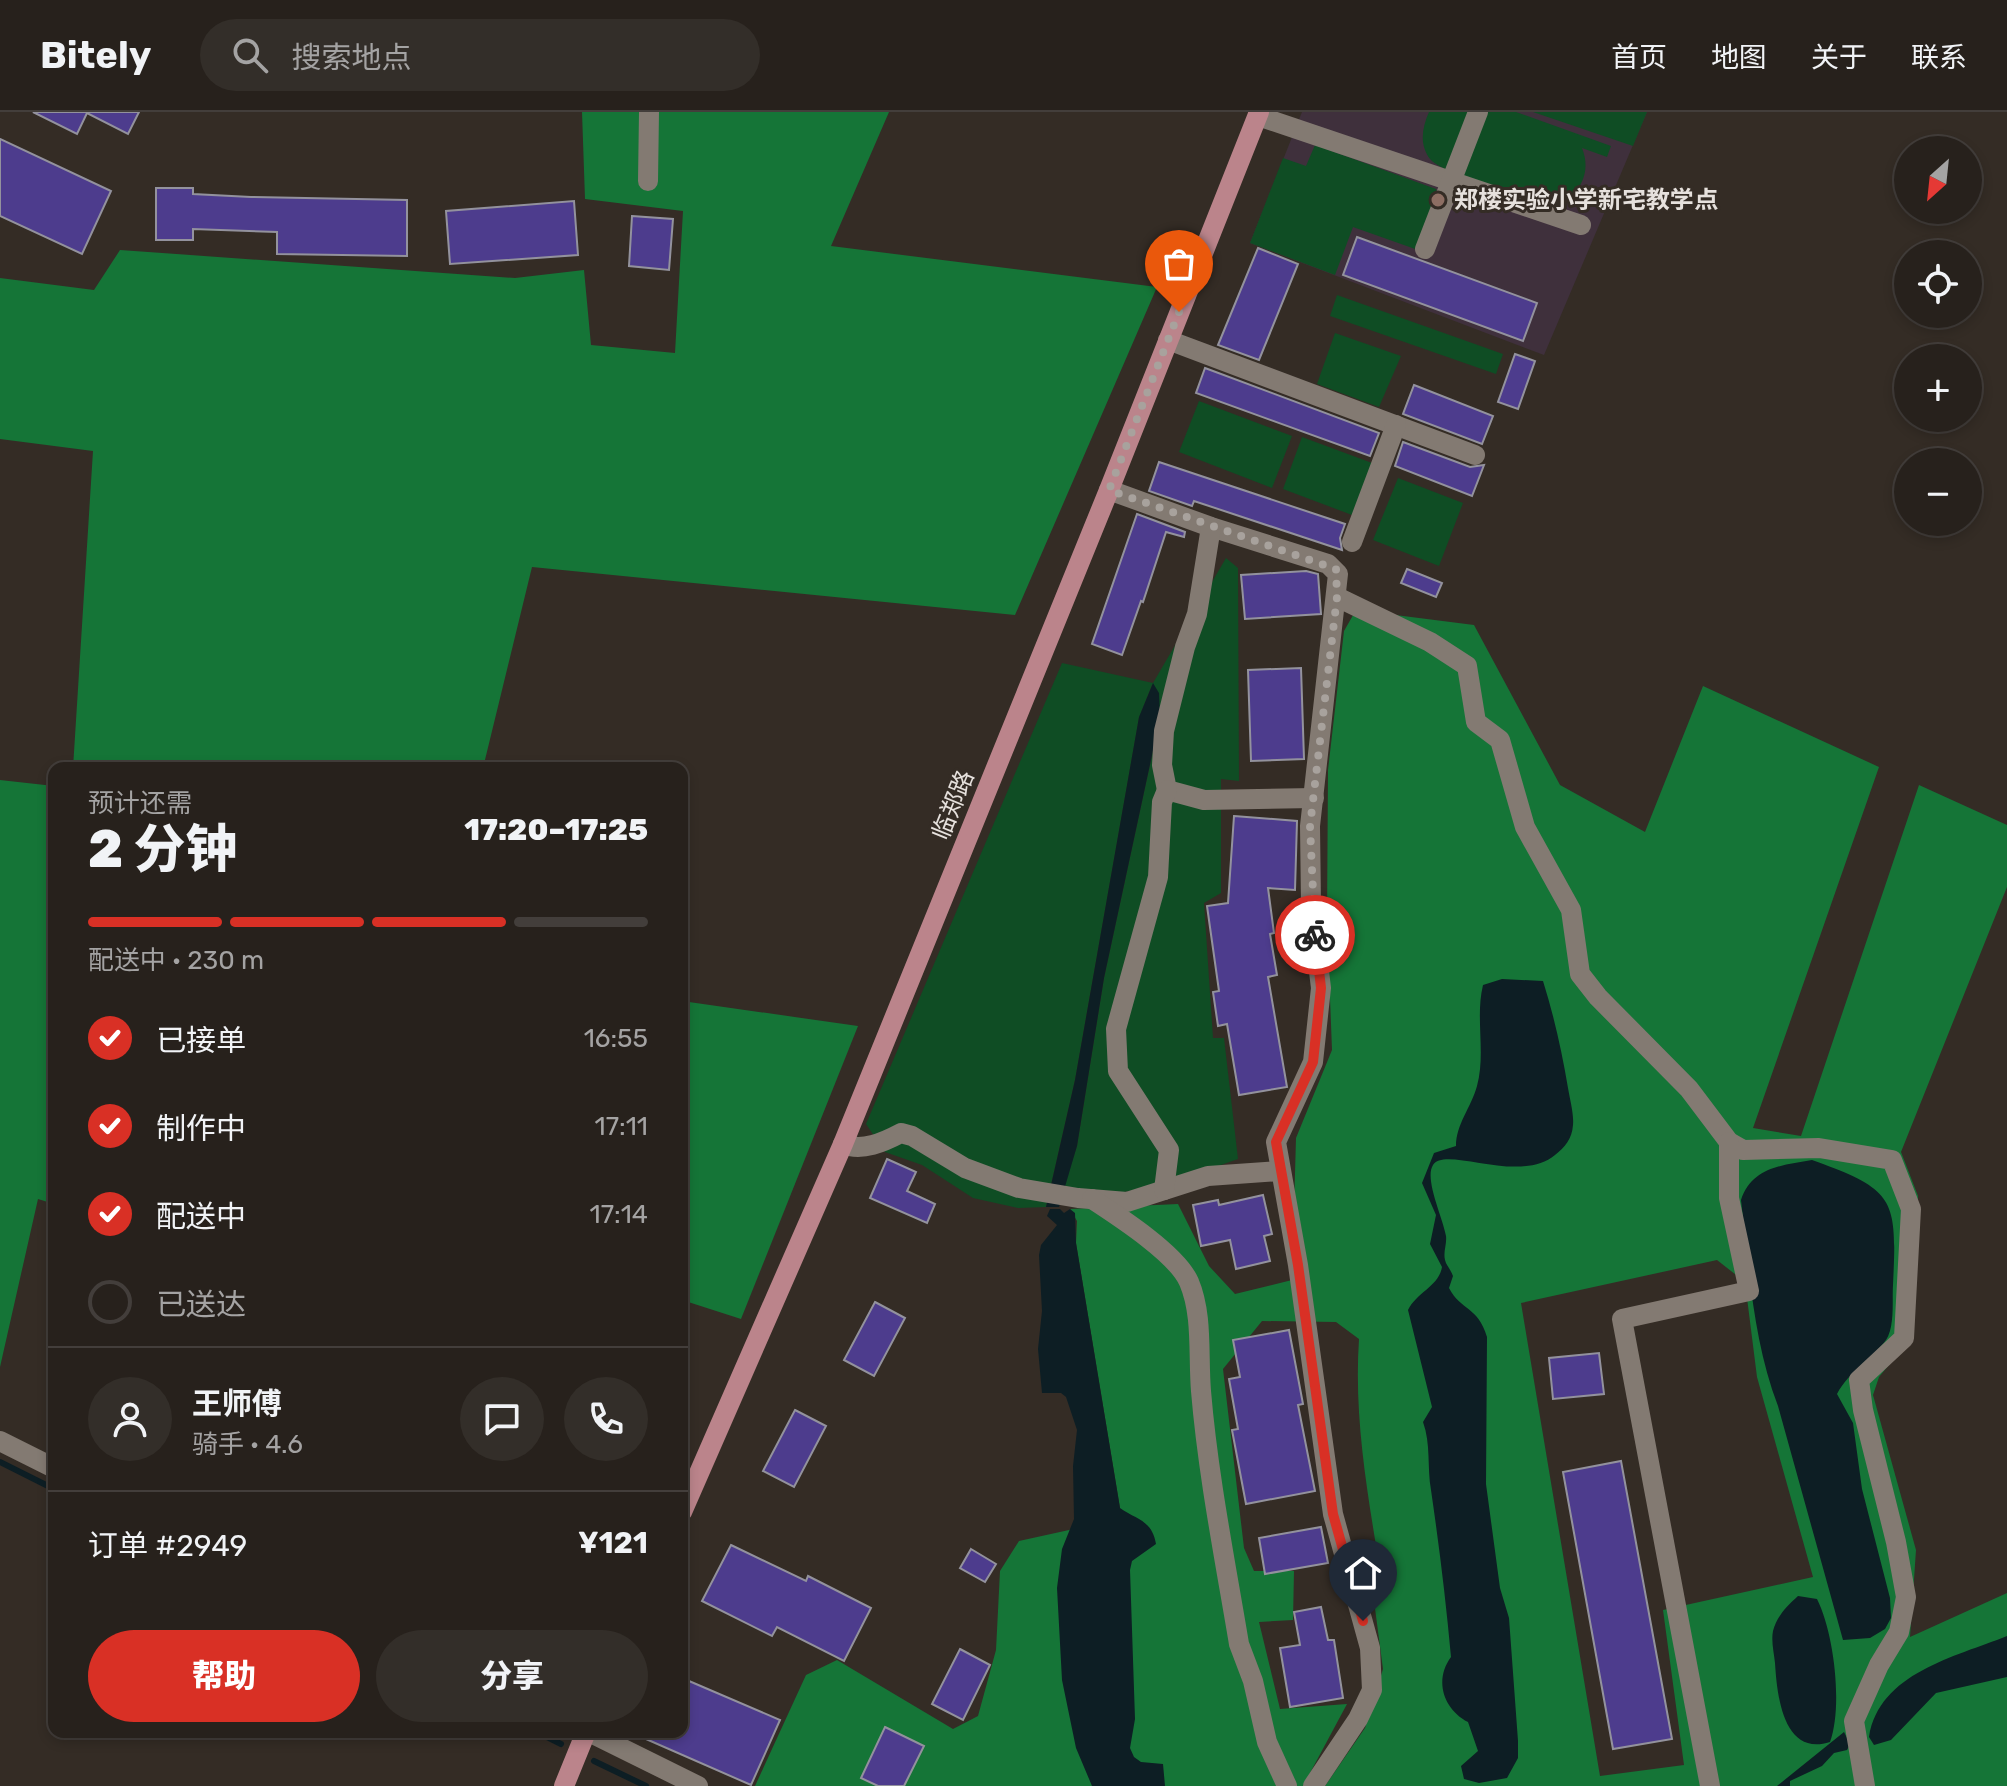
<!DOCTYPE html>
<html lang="zh">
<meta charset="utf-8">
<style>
body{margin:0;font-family:Rubik,"Noto Sans SC",sans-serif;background:#332e29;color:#f1f3f6;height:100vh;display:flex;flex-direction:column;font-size:30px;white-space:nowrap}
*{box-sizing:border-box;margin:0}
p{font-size:26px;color:#a4a3a3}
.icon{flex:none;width:44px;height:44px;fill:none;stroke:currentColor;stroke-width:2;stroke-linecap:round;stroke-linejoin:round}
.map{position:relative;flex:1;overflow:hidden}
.drawer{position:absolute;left:48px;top:650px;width:640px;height:976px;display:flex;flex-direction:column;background:#27211c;border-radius:16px;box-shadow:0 4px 12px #0003,0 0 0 2px #433e3b}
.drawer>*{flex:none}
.needle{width:52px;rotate:207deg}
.fabs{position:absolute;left:1894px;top:24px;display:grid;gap:16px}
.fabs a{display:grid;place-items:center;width:88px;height:88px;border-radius:50%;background:#27211c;box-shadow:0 4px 12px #0003,0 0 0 2px #433e3b;font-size:40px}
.pin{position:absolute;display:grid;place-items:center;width:68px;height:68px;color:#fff;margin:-82px -34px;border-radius:50% 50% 50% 0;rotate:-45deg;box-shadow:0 0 8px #0007}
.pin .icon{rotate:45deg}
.courier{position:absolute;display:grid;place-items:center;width:80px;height:80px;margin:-40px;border:6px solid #d93025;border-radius:50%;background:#fff;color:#222;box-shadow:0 2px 10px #0007}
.overview em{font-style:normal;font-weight:800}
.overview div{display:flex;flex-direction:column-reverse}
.overview{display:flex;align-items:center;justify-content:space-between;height:136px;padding:0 40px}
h1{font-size:52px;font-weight:800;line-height:60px}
.bar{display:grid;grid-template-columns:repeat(4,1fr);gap:12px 8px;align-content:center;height:96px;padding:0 40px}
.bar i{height:10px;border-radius:6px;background:#433e3b}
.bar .selected{background:#d93025}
.bar p{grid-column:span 4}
.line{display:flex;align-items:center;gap:20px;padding:0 40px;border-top:2px solid #433e3b}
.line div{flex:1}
.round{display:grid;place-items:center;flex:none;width:84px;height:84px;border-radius:42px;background:#332e29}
ol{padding:0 40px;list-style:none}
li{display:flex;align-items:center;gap:24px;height:88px}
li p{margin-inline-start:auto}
li .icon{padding:8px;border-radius:50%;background:#d93025;color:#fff;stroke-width:4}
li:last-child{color:#a4a3a3}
li i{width:44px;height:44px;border:4px solid #433e3b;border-radius:50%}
.button{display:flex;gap:16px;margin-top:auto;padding:16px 40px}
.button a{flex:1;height:92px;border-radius:48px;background:#d93025;color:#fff;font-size:32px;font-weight:800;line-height:92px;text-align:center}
.button a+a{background:#332e29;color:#f1f3f6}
header{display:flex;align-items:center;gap:48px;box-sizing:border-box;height:112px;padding:0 40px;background:#27211c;border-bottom:2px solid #433e3b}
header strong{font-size:38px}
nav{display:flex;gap:44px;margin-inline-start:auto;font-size:28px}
.search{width:560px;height:72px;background:#332e29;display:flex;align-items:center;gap:20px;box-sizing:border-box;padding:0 28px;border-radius:44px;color:#a4a3a3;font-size:30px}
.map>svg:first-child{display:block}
.education{fill:#3f303c}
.green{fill:#0f4d24}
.forest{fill:#157537;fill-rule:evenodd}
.water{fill:#0d1e24}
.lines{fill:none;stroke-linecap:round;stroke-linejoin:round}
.stream{stroke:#0d1e24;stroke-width:6}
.building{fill:#4d3c8d;stroke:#93929d;stroke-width:2}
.minor{stroke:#837a72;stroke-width:20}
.major{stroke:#bb848b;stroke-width:20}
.done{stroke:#a8a29d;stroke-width:8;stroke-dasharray:0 14.4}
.route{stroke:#d93025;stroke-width:10}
.education-dot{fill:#8d6e63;stroke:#342c25;stroke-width:3}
.labels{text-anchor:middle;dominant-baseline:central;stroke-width:6;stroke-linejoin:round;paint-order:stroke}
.poi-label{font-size:24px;font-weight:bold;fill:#e6e1dd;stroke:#342c25;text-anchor:start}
.street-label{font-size:24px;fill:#e6e1dd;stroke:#342c25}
</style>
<header>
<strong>Bitely</strong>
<div class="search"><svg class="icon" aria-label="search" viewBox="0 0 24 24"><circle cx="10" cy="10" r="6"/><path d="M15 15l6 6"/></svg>搜索地点</div>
<nav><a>首页</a><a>地图</a><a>关于</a><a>联系</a></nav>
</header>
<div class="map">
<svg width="2007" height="1674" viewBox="0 0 2007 1674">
<rect width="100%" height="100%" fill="#342c25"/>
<path class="education" d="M 1302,0 L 1647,0 L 1544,243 L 1250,131 Z"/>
<g class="green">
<path d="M 1429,0 L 1516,0 L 1611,34 L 1607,45 L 1582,36 C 1593,63 1577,87 1551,95 C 1528,87 1442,62 1430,47 C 1419,32 1422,16 1429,0 Z"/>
<path d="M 1533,0 L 1647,0 L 1633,34 Z"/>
<path d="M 1315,33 L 1436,77 L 1438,84 L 1418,138 L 1353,115 L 1335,163 L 1250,131 L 1283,46 L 1306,54 Z"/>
<path d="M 1337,183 L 1503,242 L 1496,262 L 1330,204 Z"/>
<path d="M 1335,221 L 1401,244 L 1379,295 L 1317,272 Z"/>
<path d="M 1199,289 L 1292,324 L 1272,376 L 1179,340 Z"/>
<path d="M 1302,325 L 1372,351 L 1352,403 L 1283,377 Z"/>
<path d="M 1398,366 L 1463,391 L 1439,454 L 1373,428 Z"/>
<path d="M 1226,446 L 1238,456 L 1239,669 L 1221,667 L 1221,781 L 1204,791 L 1213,926 L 1224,926 L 1238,1047 C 1201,1060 1096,1100 1064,1073 L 1077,1034 L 1104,866 L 1160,606 L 1152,573 L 1139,606 L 1075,968 L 1046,1095 L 1018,1096 L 973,1086 L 922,1053 L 885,1040 L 866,1012 L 1062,551 L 1153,571 Z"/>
</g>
<g class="forest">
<path d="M 582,0 L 889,0 L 831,134 L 1157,175 L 1015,503 L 532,455 L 483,656 L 73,656 L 93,339 L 0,327 L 0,166 L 94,178 L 120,138 L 515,166 L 584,158 L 591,233 L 675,241 L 683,99 L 585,87 Z"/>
<path d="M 1356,498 L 1474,513 L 1560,673 L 1645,720 L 1703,574 L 1879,655 L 1753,1016 L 1801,1024 L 1919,673 L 2007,713 L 2007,775 L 1901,1040 L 1918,1084 L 1912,1225 L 1879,1265 L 1873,1283 L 1916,1438 L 1910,1525 L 2007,1481 L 2007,1674 L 1325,1674 L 1365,1616 L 1383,1557 L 1369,1451 L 1378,1446 C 1366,1372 1354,1302 1359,1227 L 1336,1210 L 1262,1209 L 1223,1257 L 1244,1436 L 1254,1459 L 1294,1459 L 1293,1508 L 1259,1510 L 1280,1597 L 1347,1592 L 1303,1674 L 755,1674 L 806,1563 L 837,1548 L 953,1617 L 978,1604 L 996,1538 L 1000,1459 L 1019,1429 L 1069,1418 L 1120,1396 L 1076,1131 L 1077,1109 L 1070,1097 L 1178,1092 L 1209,1154 L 1235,1182 L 1292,1168 L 1296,1026 L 1332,938 L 1327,807 L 1328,658 L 1344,519 ZM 1717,1148 L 1745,1170 L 1757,1265 L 1813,1465 L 1663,1498 L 1684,1653 L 1600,1664 L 1521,1191 Z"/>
<path d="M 0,668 L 54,674 L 54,1092 L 38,1087 L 0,1255 Z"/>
<path d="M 682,889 L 858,914 L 741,1207 L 682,1188 Z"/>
</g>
<g class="water">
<path d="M 1153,571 L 1159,581 L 1160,606 L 1104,866 L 1077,1034 L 1059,1095 L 1046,1095 L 1075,968 L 1139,605 Z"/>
<path d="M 1502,867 L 1543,869 C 1554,904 1562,940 1568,976 C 1570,988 1574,1002 1573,1013 C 1572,1027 1565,1035 1555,1043 C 1519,1073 1445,1033 1433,1053 C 1424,1067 1443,1106 1446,1124 C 1447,1132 1443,1140 1445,1148 C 1446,1153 1451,1158 1453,1164 L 1449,1176 C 1461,1199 1478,1194 1487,1225 L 1486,1372 L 1500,1476 L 1509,1506 L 1518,1629 L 1518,1646 L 1507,1666 L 1479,1671 L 1464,1667 L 1461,1654 L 1478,1639 L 1468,1610 C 1443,1597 1434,1568 1451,1545 C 1446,1489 1439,1433 1431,1378 C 1427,1355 1431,1332 1423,1310 L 1432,1295 L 1408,1198 C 1417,1180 1439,1174 1442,1155 L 1430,1132 L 1436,1103 L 1422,1071 L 1434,1041 L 1456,1034 C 1456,1012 1471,996 1477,974 C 1486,941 1475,906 1483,873 Z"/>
<path d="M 1812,1048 C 1896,1078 1897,1087 1893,1173 C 1892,1189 1895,1214 1886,1228 C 1871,1248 1849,1259 1837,1282 L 1853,1311 L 1862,1377 L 1890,1486 L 1891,1506 L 1885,1517 L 1870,1526 L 1843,1528 L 1778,1294 C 1753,1229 1749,1156 1741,1088 C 1752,1055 1783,1053 1812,1048 Z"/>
<path d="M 1050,1097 L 1060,1097 L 1064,1101 L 1070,1097 L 1075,1101 L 1076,1131 L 1120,1396 C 1137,1408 1152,1408 1156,1432 L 1132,1449 L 1130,1458 L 1135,1607 L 1130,1636 L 1134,1645 L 1141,1650 L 1163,1652 L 1165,1674 L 1092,1674 L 1076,1636 L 1062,1568 L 1057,1476 L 1062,1437 L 1074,1407 L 1073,1354 L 1077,1318 L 1066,1285 L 1061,1281 L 1042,1281 L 1038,1237 L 1042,1199 L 1039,1143 L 1041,1133 L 1057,1113 L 1047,1104 Z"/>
<path d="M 1798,1484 L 1817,1487 C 1834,1521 1843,1594 1830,1630 C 1783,1645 1777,1583 1775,1551 C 1774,1541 1771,1529 1773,1519 C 1777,1504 1787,1494 1798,1484 Z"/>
<path d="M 2007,1524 L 2007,1565 L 1936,1581 L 1891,1628 L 1874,1633 L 1869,1625 C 1879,1561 1955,1545 2007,1524 Z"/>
<path d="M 1844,1620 L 1850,1632 L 1847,1638 L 1834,1641 L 1822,1654 L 1790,1669 L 1790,1674 L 1777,1674 Z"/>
</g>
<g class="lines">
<g class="stream">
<path d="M 0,1350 L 54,1377"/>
<path d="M 537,1620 L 561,1632"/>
<path d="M 594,1649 L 646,1674"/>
</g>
</g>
<g class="building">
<path d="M 33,0 L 139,0 L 128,22 L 87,1 L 77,22 Z"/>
<path d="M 0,27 L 111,79 L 82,142 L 0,104 Z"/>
<path d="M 156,76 L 193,76 L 193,82 L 251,85 L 407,88 L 407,144 L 277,142 L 277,120 L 193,117 L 193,128 L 156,128 Z"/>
<path d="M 574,89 L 578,143 L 450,152 L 446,99 Z"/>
<path d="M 632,104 L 673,107 L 669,158 L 629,154 Z"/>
<path d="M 1357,125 L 1537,191 L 1523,229 L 1343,163 Z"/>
<path d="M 1258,136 L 1298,152 L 1259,248 L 1218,233 Z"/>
<path d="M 1515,242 L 1535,249 L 1518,297 L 1498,290 Z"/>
<path d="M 1205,256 L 1379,321 L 1370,344 L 1196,281 Z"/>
<path d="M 1414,273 L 1493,304 L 1482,332 L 1403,302 Z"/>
<path d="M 1403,330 L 1470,355 L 1484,353 L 1472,384 L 1395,354 Z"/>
<path d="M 1159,350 L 1345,412 L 1340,426 L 1342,438 L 1194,389 L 1192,394 L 1149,379 Z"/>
<path d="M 1137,402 L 1185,420 L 1184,425 L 1166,420 L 1143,490 L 1141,489 L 1122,543 L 1092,532 Z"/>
<path d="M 1407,457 L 1442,471 L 1436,485 L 1401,471 Z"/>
<path d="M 1306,459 L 1318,462 L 1321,502 L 1245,507 L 1241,463 Z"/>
<path d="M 1301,556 L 1304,647 L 1251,649 L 1248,558 Z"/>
<path d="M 1234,704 L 1297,709 L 1295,778 L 1268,776 L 1274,821 L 1270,822 L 1277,863 L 1268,865 L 1287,975 L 1239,983 L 1227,912 L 1218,914 L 1213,880 L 1219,879 L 1207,794 L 1228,791 Z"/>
<path d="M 887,1047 L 916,1060 L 907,1079 L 935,1092 L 927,1111 L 870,1086 Z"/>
<path d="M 1263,1083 L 1272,1122 L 1264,1124 L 1270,1149 L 1236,1157 L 1230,1128 L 1201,1134 L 1193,1093 L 1218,1088 L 1219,1093 Z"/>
<path d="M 875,1190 L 905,1206 L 874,1264 L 844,1248 Z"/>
<path d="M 1289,1218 L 1303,1292 L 1298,1293 L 1315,1379 L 1246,1392 L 1232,1318 L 1238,1317 L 1229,1267 L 1240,1265 L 1233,1228 Z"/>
<path d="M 1599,1241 L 1604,1282 L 1553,1287 L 1549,1246 Z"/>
<path d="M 795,1298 L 826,1314 L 794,1375 L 763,1359 Z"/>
<path d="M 1621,1349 L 1672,1627 L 1613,1637 L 1563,1360 Z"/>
<path d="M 1321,1415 L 1328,1451 L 1265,1462 L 1259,1426 Z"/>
<path d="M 731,1433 L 806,1469 L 808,1464 L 871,1496 L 844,1549 L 777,1515 L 772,1524 L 702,1489 Z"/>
<path d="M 971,1437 L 996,1452 L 985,1470 L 960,1456 Z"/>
<path d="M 1321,1495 L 1328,1528 L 1334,1528 L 1343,1586 L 1290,1595 L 1280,1536 L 1300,1533 L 1294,1500 Z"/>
<path d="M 960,1537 L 990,1553 L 963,1608 L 932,1592 Z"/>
<path d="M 682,1566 L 780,1608 L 751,1673 L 630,1620 L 682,1620 Z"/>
<path d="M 885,1615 L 924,1634 L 904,1674 L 878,1674 L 861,1666 Z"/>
</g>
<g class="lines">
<g class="minor">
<path d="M 1258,4 L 1581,113"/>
<path d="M 648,69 L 649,0"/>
<path d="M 1425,137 L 1478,0"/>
<path d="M 1168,228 L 1475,343"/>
<path d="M 1109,378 L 1211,415 L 1328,452 L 1338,462 L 1310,714 L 1311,793 L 1321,876 L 1313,950 L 1276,1030 L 1298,1153 L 1333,1402 L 1370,1536 L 1372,1578 L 1358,1607 L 1313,1674"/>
<path d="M 1211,415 L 1197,502 L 1185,535 L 1164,619 L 1162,653 L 1167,678 L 1204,688 L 1314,686"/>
<path d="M 1352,430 L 1396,313"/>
<path d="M 1337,485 L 1430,530 L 1467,554 L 1476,610 L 1500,628 L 1525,715 L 1571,798 L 1580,862 L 1598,885 L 1689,977 L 1729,1030 L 1743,1038 L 1819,1036 L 1892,1048 L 1911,1097 L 1904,1226 L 1859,1268 L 1863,1298 L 1896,1430 L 1906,1485 L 1899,1520 L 1879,1553 L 1854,1609 L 1865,1674"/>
<path d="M 843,1032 C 862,1040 884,1030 901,1021 L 912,1024 L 965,1056 L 1019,1076 L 1078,1086 L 1127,1090 L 1208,1064 L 1280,1059"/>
<path d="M 1164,1078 L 1169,1038 L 1118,959 L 1116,917 L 1158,765 L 1162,690 L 1167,678"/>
<path d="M 1092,1087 C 1118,1104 1177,1142 1189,1170 C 1203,1203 1198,1243 1201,1279 C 1208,1363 1225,1448 1239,1532 L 1253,1569 L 1267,1630 L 1287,1674"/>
<path d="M 0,1329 L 54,1356"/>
<path d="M 589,1620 L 698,1674"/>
<path d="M 1710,1674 L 1622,1207 L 1749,1179 L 1729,1086 L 1729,1030"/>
</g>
<g class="major">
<path d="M 682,1400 L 843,1032 L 1109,378 L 1259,0"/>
<path d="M 564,1674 L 586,1620"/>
</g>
</g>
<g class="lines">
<path class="done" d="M 1179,200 L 1109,378 L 1336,457 L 1337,485 L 1310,714 L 1315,823"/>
<path class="route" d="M 1315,823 L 1321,876 L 1313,950 L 1276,1030 L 1298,1153 L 1333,1402 L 1363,1509"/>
</g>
<circle class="education-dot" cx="1438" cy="88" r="8"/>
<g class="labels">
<g class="poi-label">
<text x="1454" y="88">郑楼实验小学新宅教学点</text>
</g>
<g class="street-label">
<text transform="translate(953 693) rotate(-68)">临郑路</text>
</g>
</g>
</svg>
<div class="fabs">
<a><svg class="needle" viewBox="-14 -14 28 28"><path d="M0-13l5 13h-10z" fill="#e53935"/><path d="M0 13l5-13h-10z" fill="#a4a3a3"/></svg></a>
<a><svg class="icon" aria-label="locate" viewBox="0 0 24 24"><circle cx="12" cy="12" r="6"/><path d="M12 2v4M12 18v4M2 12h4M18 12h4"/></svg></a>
<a>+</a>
<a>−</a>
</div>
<div class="pin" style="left:1179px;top:200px;background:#ea580c"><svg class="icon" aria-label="bag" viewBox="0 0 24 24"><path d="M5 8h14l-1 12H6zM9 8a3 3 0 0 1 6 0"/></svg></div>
<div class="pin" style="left:1363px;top:1509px;background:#1f2937"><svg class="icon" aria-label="home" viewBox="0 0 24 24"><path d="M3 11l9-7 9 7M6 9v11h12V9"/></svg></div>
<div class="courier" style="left:1315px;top:823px"><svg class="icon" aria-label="bike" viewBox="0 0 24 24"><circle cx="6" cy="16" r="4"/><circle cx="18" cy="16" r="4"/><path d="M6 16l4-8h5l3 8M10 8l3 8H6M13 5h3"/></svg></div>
<section class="drawer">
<div class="overview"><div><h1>2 分钟</h1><p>预计还需</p></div><em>17:20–17:25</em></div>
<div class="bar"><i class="selected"></i><i class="selected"></i><i class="selected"></i><i></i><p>配送中 · 230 m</p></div>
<ol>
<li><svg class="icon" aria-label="check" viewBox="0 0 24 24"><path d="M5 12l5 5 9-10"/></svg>已接单<p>16:55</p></li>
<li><svg class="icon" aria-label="check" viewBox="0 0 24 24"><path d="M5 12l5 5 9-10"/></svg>制作中<p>17:11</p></li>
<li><svg class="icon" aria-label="check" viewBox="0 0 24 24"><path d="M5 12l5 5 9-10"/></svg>配送中<p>17:14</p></li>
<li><i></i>已送达</li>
</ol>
<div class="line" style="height:144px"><a class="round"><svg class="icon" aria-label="person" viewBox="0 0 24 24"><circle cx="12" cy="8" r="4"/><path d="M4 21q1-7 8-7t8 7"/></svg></a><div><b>王师傅</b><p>骑手 · 4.6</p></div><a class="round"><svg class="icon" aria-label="chat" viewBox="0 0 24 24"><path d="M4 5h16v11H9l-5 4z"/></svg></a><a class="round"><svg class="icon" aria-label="phone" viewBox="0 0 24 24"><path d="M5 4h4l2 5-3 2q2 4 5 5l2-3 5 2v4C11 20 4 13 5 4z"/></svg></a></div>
<div class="line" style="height:104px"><div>订单 #2949</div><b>¥121</b></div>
<div class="button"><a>帮助</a><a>分享</a></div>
</section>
</div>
